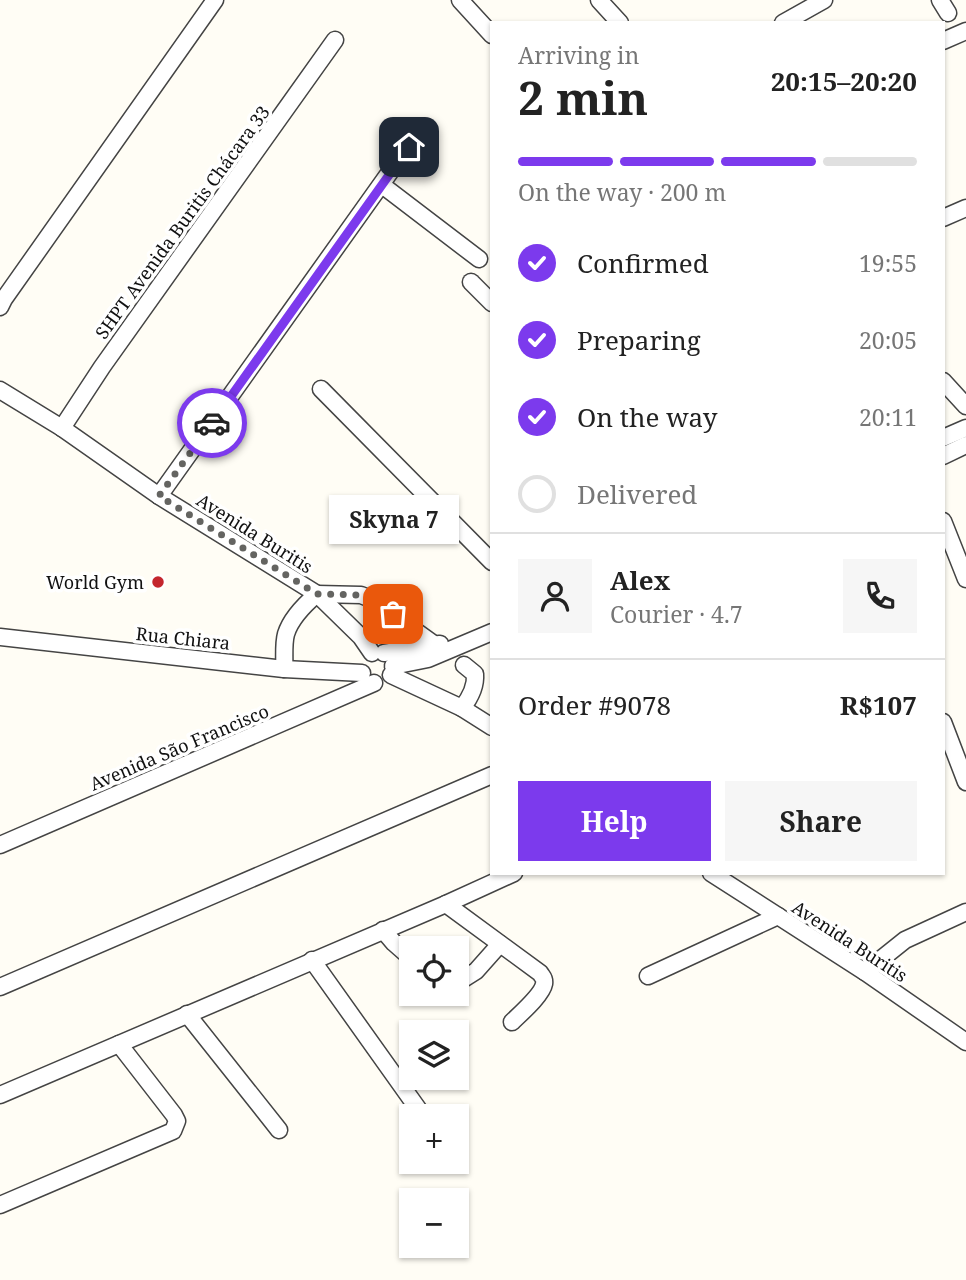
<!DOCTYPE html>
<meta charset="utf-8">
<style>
body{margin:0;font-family:"Noto Serif",serif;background:#f6f6f6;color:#222;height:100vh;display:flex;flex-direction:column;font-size:26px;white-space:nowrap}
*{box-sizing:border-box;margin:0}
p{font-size:23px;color:#767676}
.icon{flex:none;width:38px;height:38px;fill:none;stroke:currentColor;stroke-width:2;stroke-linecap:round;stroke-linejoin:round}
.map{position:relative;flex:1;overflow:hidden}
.drawer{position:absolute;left:490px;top:21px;width:455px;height:854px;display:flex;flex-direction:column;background:#fff;border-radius:0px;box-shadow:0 2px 5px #0004}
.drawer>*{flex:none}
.buttons{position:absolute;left:399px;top:936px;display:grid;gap:14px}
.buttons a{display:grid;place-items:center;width:70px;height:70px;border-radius:0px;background:#fff;box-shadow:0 2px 5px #0004;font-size:35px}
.pin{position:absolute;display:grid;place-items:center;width:60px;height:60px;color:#fff;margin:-30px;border-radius:14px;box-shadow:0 4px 10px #0006}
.courier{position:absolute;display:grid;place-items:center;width:70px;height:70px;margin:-35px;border:5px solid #7c3aed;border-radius:50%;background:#fff;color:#222;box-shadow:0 2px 9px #0007}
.bubble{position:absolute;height:49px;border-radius:0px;background:#fff;box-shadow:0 2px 5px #0004;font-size:23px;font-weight:700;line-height:49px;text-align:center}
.head em{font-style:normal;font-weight:700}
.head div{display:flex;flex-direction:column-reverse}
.head{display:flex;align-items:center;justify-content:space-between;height:119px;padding:0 28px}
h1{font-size:46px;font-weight:700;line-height:52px}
.bar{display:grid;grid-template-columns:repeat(4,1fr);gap:10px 7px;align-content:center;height:84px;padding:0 28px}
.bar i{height:9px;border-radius:5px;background:#e0e0e0}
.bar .active{background:#7c3aed}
.bar p{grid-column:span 4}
.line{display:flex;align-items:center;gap:18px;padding:0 28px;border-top:2px solid #e0e0e0}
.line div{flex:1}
.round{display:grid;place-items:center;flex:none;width:74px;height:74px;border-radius:0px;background:#f6f6f6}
ol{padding:0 28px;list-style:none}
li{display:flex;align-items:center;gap:21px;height:77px}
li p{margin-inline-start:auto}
li .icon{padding:7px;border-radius:50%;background:#7c3aed;color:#fff;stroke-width:4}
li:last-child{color:#767676}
li i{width:38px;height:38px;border:4px solid #e0e0e0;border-radius:50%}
.button{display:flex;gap:14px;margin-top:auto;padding:14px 28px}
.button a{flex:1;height:80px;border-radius:0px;background:#7c3aed;color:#fff;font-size:28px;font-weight:700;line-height:80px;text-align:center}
.button a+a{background:#f6f6f6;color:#222}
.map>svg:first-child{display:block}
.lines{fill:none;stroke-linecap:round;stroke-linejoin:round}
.minor-casing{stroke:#444;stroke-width:19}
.minor{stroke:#fff;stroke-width:16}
.done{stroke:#646461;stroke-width:7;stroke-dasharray:0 12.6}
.route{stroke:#7c3aed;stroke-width:9}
.poi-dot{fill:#c4262e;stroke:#fff;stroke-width:2.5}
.labels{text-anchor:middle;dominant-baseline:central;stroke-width:7;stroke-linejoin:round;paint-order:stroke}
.street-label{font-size:18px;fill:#111;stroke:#fff}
.poi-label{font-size:18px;fill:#111;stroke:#fff;text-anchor:end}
</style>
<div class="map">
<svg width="966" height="1280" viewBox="0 0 966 1280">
<rect width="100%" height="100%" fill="#fffdf5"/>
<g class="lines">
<g class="minor-casing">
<g id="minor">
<path d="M 460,0 L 492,35"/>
<path d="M 599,0 L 620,23"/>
<path d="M 940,0 L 948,13"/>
<path d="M 783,23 L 824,0"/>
<path d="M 943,41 L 966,31"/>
<path d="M 382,185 L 479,259"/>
<path d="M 943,218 L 966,208"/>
<path d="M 471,282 L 492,303"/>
<path d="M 0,307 L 4,299 L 215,0"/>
<path d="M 943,381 L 966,406"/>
<path d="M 321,389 L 492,562"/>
<path d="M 0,390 L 62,428 L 159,496 L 317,594 L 361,637 L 372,653"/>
<path d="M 62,428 L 102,367 L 335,40"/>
<path d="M 943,438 L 966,428"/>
<path d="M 943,456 L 966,445"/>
<path d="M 159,496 L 422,127"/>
<path d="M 943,521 L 966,579"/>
<path d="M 0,637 L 284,669 L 362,673"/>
<path d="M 384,653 L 440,644"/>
<path d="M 393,666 L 428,659 L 492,632"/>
<path d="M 284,669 C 285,658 283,645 286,634 C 291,618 304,605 317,594 L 361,595 L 371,599 L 435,645"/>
<path d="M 391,675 L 462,708 L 492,727"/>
<path d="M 462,708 C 470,698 476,687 475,674 L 464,665"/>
<path d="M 943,722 L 966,782"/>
<path d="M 0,845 L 374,683"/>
<path d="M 711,873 L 865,972 L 966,1042"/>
<path d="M 446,904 L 540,973 C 543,978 545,978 544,984 C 542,995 520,1014 512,1022"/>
<path d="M 383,930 L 394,943 L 411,958"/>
<path d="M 312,960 L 421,1113"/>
<path d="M 865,972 L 905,940 L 966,912"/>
<path d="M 648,976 L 778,916"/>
<path d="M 457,983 L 476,971 L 500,944"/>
<path d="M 0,987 L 492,775"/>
<path d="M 187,1014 L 279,1130"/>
<path d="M 0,1095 L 446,904 L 514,873"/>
<path d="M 0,1205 L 173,1131 L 177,1121 L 174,1115 L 119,1044"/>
</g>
</g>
<use href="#minor" class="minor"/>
</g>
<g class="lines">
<path class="done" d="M 212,423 L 159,496 L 317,594 L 361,595 L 371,599 L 393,614"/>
<path class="route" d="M 212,423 L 409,147"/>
</g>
<circle class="poi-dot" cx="158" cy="582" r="7"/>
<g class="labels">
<g class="street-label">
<text transform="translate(182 222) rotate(-54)">SHPT Avenida Buritis Chácara 33</text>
<text transform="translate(255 533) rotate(32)">Avenida Buritis</text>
<text transform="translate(183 638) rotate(6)">Rua Chiara</text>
<text transform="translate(179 747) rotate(-23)">Avenida São Francisco</text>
<text transform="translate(850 941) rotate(33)">Avenida Buritis</text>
</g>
<g class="poi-label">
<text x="144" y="582">World Gym</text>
</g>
</g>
</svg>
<div class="buttons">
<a><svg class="icon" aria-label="locate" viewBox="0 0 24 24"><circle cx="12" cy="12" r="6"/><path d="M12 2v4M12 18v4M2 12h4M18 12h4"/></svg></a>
<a><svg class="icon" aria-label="layers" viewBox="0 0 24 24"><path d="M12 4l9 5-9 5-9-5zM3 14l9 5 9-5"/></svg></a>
<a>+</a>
<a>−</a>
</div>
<div class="pin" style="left:393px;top:614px;background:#ea580c"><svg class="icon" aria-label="bag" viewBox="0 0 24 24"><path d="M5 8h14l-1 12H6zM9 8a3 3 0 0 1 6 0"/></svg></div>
<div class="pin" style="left:409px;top:147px;background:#1f2937"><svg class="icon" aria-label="home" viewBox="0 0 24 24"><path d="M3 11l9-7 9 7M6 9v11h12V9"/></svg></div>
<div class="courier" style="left:212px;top:423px"><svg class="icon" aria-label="car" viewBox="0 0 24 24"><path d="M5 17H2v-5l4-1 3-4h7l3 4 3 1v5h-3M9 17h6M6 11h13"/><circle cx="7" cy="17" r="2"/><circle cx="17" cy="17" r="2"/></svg></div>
<div class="bubble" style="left:329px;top:495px;width:130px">Skyna 7</div>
<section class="drawer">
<div class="head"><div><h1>2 min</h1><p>Arriving in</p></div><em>20:15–20:20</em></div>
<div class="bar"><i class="active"></i><i class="active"></i><i class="active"></i><i></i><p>On the way · 200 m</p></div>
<ol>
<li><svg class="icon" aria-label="check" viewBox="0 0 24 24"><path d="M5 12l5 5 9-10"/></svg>Confirmed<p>19:55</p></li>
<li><svg class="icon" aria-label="check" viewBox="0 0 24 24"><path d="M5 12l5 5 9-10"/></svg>Preparing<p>20:05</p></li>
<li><svg class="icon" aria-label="check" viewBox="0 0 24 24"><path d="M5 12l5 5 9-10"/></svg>On the way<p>20:11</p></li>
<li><i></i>Delivered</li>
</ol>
<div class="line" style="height:126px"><a class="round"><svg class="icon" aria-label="person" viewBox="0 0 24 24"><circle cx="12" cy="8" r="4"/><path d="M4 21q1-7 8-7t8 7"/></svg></a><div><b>Alex</b><p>Courier · 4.7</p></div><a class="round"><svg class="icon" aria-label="phone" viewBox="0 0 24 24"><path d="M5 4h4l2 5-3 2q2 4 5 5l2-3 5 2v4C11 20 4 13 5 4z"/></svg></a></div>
<div class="line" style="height:91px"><div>Order #9078</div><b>R$107</b></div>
<div class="button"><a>Help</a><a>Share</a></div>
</section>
</div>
